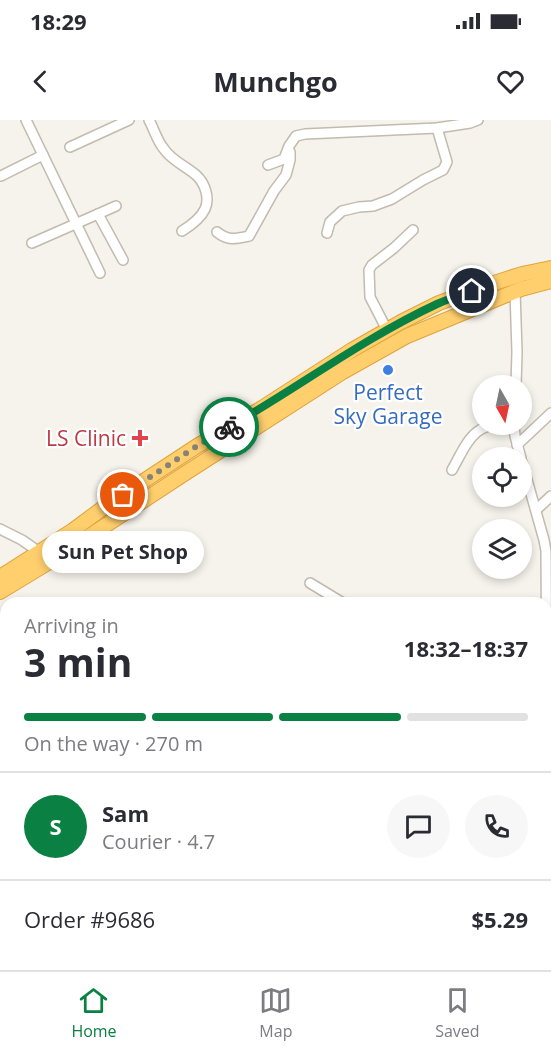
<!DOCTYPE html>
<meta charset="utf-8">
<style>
body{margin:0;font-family:"Open Sans",sans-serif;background:#f7f7f7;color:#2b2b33;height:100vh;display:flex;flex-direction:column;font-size:22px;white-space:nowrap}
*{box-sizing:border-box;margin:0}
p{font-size:20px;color:#7c7c81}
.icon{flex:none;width:33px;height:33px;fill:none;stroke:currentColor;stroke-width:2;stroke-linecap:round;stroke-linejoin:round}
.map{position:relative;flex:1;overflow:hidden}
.panel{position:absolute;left:0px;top:477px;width:552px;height:374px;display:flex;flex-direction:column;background:#fff;border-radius:18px 18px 0 0;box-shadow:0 3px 9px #0003}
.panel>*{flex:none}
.needle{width:39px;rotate:171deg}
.controls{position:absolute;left:472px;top:255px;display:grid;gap:12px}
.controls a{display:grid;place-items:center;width:60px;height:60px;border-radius:50%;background:#fff;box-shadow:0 3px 9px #0003;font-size:30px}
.pin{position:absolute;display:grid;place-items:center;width:51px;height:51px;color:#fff;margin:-26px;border:3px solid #fff;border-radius:50%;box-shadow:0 2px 6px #0007}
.courier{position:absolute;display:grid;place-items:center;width:60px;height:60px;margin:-30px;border:4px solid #0b8043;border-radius:50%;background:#fff;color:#222;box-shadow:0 2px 8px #0007}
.bubble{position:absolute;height:42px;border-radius:21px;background:#fff;box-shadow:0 3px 9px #0003;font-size:20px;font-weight:700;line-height:42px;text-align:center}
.head em{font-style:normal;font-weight:700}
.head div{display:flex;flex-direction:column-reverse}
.head{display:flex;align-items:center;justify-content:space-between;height:102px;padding:0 24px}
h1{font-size:39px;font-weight:700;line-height:45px}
.bar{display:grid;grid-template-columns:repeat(4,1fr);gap:9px 6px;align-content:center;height:72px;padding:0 24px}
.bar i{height:8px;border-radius:4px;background:#e1e1e2}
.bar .current{background:#0b8043}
.bar p{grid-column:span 4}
.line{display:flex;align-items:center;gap:15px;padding:0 24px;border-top:2px solid #e1e1e2}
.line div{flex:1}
.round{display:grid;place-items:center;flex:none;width:63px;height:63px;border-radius:32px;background:#f7f7f7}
.status{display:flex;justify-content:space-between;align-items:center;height:42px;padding:0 30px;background:#fff;direction:ltr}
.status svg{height:16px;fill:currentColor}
header{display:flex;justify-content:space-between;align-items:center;height:78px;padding:0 24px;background:#fff;font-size:27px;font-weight:700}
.menu{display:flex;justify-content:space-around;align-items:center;height:84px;border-top:2px solid #e1e1e2;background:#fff;font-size:16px;color:#7c7c81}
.menu a{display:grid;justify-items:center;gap:3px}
.menu .current{color:#0b8043}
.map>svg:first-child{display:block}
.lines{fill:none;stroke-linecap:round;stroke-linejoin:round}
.river{stroke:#a9d4f2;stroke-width:12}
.minor-casing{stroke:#c2bbae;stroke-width:12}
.highway-casing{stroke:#e0a43c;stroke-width:16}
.minor{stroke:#fff;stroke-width:9}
.highway{stroke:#ffcf6e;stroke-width:14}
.done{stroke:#878178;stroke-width:6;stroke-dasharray:0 10.8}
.route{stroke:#0b8043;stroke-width:8}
.shop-dot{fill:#3f7fe0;stroke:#fff;stroke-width:2}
.health-dot{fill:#e0444e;stroke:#fff;stroke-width:2}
.labels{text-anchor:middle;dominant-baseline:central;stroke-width:4.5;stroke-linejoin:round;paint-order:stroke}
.shop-label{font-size:21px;fill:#366cbe;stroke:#fff}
.health-label{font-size:21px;fill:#be3a42;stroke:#fff;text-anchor:end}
</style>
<div class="status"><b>18:29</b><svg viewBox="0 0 49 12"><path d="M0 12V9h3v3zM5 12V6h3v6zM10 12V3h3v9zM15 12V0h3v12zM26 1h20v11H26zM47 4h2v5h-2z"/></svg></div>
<header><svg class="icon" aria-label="back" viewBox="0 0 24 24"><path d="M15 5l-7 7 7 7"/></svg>Munchgo<svg class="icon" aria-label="heart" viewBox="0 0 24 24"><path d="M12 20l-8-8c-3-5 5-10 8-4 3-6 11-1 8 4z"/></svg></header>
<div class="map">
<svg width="551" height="850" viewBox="0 0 551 850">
<rect width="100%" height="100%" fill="#f6f3ec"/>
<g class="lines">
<g class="river">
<path d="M 546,597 L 551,596"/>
<path d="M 491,850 L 495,844"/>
</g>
<g class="minor-casing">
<g id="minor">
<path d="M 26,0 L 100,153"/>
<path d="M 149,0 C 154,9 157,21 164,29 C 172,41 186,46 196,55 C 205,63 210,78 205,89 C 201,98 190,106 182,111"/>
<path d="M 70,27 L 129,0"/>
<path d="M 268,45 L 284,39 L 289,26 L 296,16 L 305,14 L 437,8 L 470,3 L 478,0"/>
<path d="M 1,56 L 43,35"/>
<path d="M 98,94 L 116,86"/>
<path d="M 217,112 C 228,121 235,119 249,116 L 274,71 L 286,55 L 290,40 L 290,32"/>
<path d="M 327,113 L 330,102 L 342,91 L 359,87 L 373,86 L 392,79 L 423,60 L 443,50 L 447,42 L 437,8"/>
<path d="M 32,123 L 98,94 L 123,140"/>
<path d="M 515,171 L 517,232 L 516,266"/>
<path d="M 387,210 L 370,177 L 369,150 L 372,145 L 394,128 L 413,110"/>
<path d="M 514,304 L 515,316 L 521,338"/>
<path d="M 517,325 L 551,293"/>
<path d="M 522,342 L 544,420 L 546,431 L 547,582"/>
<path d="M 452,350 C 468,321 475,298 514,307"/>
<path d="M 536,390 L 551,376"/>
<path d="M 0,409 L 22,420 L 39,432"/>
<path d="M 310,463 L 343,483"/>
<path d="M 6,631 L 0,636 L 6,647"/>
<path d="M 0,689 L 6,685"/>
<path d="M 0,717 L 6,726"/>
<path d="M 0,752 L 6,747"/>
<path d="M 62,844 L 63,850"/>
<path d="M 0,847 L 6,843"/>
<path d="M 145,850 L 147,844"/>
<path d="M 296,850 L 297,844"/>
<path d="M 377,850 L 380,844"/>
</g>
</g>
<g class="highway-casing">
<g id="highway">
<path d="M 0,457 L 72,411 L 107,385 L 197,326 L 262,288 L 352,230 L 401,202 L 439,183 L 488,165 L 522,154 L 551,148"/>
<path d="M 0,472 L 56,438 L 184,354 L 341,253 L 407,216 L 521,169 L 551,161"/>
</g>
</g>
<use href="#minor" class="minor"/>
<use href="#highway" class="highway"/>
</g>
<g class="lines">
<path class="done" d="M 123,375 L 197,326 L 229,307"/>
<path class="route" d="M 229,307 C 299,267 364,218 437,184 C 448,179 460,175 472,171"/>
</g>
<circle class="shop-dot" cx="388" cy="250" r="6"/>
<path class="health-dot" d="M137 309h6v6h6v6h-6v6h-6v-6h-6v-6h6z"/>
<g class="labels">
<g class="shop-label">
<text x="388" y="272">Perfect<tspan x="388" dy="24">Sky Garage</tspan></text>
</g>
<g class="health-label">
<text x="126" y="318">LS Clinic</text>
</g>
</g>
</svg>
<div class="controls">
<a><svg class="needle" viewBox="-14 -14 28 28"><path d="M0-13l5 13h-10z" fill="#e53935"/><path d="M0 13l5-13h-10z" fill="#7c7c81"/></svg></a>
<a><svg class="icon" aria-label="locate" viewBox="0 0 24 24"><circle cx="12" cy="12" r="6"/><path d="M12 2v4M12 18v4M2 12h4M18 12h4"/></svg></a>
<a><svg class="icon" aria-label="layers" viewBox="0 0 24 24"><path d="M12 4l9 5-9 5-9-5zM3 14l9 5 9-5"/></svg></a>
</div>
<div class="pin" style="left:123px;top:375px;background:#ea580c"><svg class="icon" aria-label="bag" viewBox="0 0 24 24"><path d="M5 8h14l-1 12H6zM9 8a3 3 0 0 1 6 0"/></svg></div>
<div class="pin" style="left:472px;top:171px;background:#1f2937"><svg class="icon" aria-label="home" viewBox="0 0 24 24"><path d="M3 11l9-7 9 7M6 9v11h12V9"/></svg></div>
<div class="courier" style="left:229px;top:307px"><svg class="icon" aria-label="bike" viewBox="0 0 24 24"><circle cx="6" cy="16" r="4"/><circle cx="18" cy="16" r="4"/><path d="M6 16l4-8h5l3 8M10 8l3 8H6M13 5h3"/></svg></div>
<div class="bubble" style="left:42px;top:411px;width:162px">Sun Pet Shop</div>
<section class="panel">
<div class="head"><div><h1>3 min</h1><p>Arriving in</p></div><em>18:32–18:37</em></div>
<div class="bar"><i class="current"></i><i class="current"></i><i class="current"></i><i></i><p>On the way · 270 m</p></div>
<div class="line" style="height:108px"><b class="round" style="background:#0b8043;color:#fff">S</b><div><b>Sam</b><p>Courier · 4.7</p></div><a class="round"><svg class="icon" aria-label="chat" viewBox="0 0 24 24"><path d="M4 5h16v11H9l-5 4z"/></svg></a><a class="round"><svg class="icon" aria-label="phone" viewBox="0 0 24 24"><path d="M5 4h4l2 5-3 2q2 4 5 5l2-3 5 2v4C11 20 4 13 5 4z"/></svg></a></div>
<div class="line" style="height:78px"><div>Order #9686</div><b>$5.29</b></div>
</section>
</div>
<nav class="menu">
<a class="current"><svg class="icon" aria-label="home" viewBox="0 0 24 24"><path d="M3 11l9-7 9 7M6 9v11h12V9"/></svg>Home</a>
<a><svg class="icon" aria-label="map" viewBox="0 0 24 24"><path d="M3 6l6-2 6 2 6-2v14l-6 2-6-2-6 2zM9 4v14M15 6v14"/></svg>Map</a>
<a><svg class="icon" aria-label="saved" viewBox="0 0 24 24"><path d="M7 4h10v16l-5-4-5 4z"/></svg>Saved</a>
</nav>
